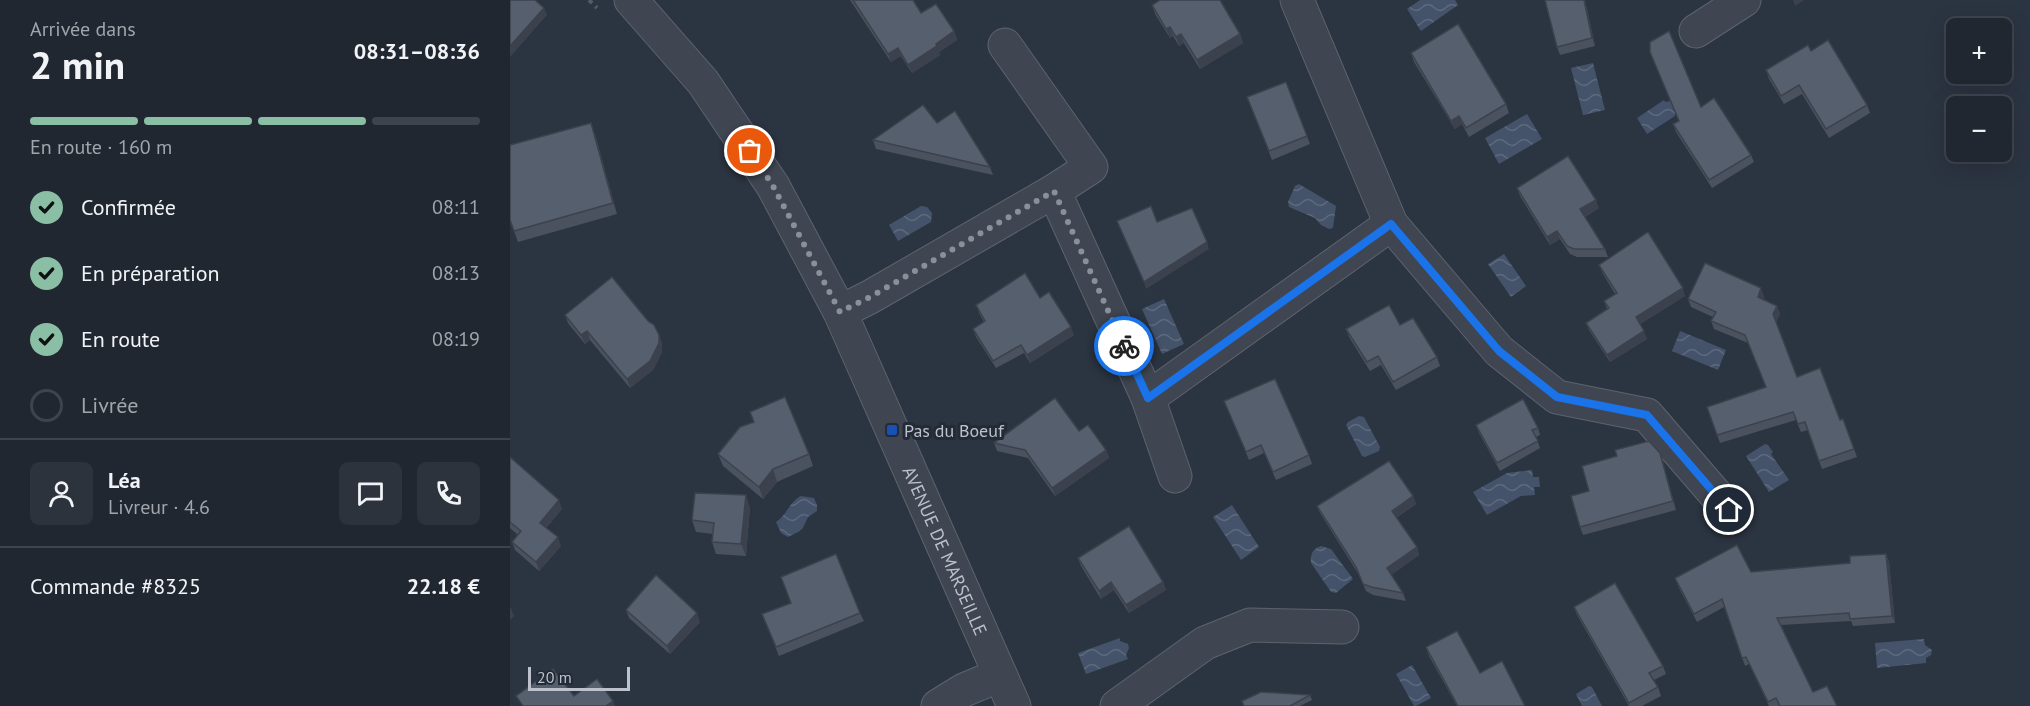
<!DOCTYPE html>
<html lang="fr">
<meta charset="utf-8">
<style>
body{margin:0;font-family:"PT Sans",sans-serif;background:#2d333d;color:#f1f3f6;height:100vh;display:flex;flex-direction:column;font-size:22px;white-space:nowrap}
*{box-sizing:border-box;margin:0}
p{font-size:20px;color:#a2a5ab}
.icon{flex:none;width:33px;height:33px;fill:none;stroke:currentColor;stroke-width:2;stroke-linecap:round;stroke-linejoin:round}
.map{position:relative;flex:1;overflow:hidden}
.sheet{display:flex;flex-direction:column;background:#202731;width:510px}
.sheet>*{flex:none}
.fabs{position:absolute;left:1436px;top:18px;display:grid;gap:12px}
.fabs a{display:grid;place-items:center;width:66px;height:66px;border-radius:9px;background:#202731;box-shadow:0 6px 24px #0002,0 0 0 2px #3d444d;font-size:30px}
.scale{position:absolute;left:18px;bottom:15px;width:102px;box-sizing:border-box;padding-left:6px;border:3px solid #bcc1cb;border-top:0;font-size:16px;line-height:21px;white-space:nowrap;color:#bcc1cb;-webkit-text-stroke:4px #232b37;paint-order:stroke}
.pin{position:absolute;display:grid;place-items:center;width:51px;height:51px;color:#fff;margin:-26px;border:3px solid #fff;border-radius:50%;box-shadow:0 2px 6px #0007}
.courier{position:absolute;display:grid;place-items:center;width:60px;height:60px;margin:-30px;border:4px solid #1a73e8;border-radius:50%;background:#fff;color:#222;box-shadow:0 2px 8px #0007}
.overview em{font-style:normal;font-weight:800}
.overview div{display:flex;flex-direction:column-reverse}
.overview{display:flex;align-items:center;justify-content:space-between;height:102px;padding:0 30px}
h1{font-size:39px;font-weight:800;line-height:45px}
.bar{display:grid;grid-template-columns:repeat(4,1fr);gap:9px 6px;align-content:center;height:72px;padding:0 30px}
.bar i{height:8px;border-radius:4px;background:#3d444d}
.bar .on{background:#8abfa5}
.bar p{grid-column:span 4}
.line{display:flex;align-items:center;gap:15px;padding:0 30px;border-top:2px solid #3d444d}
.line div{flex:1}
.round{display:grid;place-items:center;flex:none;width:63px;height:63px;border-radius:9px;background:#2d333d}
ol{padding:0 30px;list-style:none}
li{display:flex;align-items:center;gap:18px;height:66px}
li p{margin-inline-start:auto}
li .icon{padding:6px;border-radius:50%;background:#8abfa5;color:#111;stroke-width:4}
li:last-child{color:#a2a5ab}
li i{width:33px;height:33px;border:3px solid #3d444d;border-radius:50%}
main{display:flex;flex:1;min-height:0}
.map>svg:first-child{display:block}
.water{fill:url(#water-waves)}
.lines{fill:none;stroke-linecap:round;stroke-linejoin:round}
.minor-casing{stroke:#5d646e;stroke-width:35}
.path{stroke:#4d5e61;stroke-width:4;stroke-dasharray:4.5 4.5;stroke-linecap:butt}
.minor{stroke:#3f4651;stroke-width:33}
.wall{fill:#4a525f}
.shaded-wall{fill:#3c424d}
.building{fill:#565f6e;stroke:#3c424d;stroke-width:1.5}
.done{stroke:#89909b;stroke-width:6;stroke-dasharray:0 10.8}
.route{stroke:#1a73e8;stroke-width:8}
.transit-dot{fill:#1a4fb4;stroke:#232b37;stroke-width:2}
.labels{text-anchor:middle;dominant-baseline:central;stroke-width:6;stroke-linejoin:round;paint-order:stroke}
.poi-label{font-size:18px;fill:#bcc1cb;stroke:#232b37;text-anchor:start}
.street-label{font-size:18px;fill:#bcc1cb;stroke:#232b37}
</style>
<main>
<section class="sheet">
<div class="overview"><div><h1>2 min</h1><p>Arrivée dans</p></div><em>08:31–08:36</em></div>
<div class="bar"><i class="on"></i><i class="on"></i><i class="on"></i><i></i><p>En route · 160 m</p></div>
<ol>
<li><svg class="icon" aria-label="check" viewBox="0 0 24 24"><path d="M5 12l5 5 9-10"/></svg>Confirmée<p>08:11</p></li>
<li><svg class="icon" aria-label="check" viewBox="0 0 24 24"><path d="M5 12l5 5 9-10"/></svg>En préparation<p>08:13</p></li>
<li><svg class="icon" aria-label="check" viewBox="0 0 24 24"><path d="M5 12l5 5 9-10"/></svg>En route<p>08:19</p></li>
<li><i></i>Livrée</li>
</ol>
<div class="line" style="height:108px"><a class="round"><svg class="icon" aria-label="person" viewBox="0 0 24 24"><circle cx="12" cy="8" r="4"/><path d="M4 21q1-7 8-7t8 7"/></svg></a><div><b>Léa</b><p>Livreur · 4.6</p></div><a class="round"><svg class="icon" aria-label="chat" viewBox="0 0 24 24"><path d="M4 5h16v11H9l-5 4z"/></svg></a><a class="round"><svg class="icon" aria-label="phone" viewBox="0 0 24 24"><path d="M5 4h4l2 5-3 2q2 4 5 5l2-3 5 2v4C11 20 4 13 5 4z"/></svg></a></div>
<div class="line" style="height:78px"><div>Commande #8325</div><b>22.18 €</b></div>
</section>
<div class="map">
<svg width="1520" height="706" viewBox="0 0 1520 706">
<defs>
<pattern id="water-waves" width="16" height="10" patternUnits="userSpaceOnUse" patternTransform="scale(1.5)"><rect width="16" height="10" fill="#44536a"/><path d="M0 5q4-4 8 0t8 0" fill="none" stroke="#5d6a7e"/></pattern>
</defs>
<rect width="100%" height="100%" fill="#2b3441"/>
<g class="water">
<path d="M 910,0 L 945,0 L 948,5 L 911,31 L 897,9 Z"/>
<path d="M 1083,63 L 1095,110 L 1073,115 L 1061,68 Z"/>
<path d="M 1154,100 L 1155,102 L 1160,101 L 1165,105 L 1165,116 L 1137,134 L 1127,118 Z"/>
<path d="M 1017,114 L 1032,139 L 989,164 L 975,138 Z"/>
<path d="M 789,184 L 826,206 L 823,228 L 819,229 L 811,225 L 805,218 L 779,207 L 778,202 L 785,186 Z"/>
<path d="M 411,206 L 417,207 L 422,213 L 421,222 L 388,241 L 379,225 Z"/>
<path d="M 994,254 L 1016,286 L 1001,297 L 978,264 Z"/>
<path d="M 654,299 L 674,344 L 652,354 L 632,309 Z"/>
<path d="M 1170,331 L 1216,350 L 1208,370 L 1162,351 Z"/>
<path d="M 849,416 L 854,417 L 870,447 L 869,451 L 855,457 L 852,456 L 836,425 L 838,422 Z"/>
<path d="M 1255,444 L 1258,445 L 1263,452 L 1261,454 L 1279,480 L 1259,492 L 1236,456 Z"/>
<path d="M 1022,470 L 1023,477 L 1029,477 L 1030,487 L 1024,487 L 1025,495 L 1011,496 L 977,515 L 963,492 L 997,473 Z"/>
<path d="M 291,496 L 304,498 L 307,505 L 307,511 L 298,517 L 293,528 L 288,532 L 278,537 L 271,533 L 266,522 C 277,515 279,502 291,496 Z"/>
<path d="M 722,505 L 749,547 L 731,560 L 703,517 Z"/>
<path d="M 811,546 L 821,549 L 843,579 L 826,593 L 821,592 L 801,563 C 800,555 802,549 811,546 Z"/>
<path d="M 610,638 L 610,641 L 618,644 L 619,648 L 616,655 L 618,659 L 576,674 L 568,653 Z"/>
<path d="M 1414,639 L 1415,645 L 1422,650 L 1421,655 L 1416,658 L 1416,663 L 1367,668 L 1365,643 Z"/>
<path d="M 902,665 L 921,698 L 906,706 L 904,706 L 886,674 Z"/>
<path d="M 1079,686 L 1082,687 L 1092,706 L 1072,706 L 1066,694 Z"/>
</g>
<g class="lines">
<g class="minor-casing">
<g id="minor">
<path id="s1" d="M 121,0 L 193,82 L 263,186 L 330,312 L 504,706"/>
<path d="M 787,0 L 881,224 L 989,351 L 1047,397 L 1137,415 L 1219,510"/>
<path d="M 1186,31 L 1234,0"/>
<path d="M 495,45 L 581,167 L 544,191"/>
<path d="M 330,312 L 360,297 L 544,191 L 638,398 L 881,224"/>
<path d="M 638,398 L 665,476"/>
<path d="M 428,706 L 454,690 L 490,675"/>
<path d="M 607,706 L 695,643 L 740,625 L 832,627"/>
</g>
</g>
<path class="path" d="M 79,0 L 87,8"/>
<use href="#minor" class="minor"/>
</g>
<g class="wall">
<path d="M 340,0 L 403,0 L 411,13 L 444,31 L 447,40 L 429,52 L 430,55 L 402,73 L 391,56 L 381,62 Z"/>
<path d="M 1075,0 L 1085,46 L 1050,55 L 1047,47 Z"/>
<path d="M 642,5 L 730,34 L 733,43 L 690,69 L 674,43 L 669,46 L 663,36 L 660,38 L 645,14 Z"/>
<path d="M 1301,51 L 1357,105 L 1360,113 L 1319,138 L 1292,94 L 1274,104 L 1259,79 L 1256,70 Z"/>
<path d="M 1140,52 L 1191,107 L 1241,155 L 1244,162 L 1202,188 L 1166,132 L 1163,124 L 1169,121 Z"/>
<path d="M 901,53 L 996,104 L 999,113 L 959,137 L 952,124 L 945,129 L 904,62 Z"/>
<path d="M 776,82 L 800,144 L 762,160 L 737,97 Z"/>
<path d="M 85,134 L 107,214 L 8,242 L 1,223 Z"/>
<path d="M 363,140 L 480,167 L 483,175 L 366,149 Z"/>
<path d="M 1007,188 L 1089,208 L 1075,217 L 1095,249 L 1098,257 L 1067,257 L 1060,254 L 1050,239 L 1040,245 L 1010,196 Z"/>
<path d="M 1089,265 L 1175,296 L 1130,324 L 1137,339 L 1100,362 L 1079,330 L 1076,323 L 1097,309 L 1094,301 L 1105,294 L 1092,272 Z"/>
<path d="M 1254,296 L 1253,300 L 1267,306 L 1270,314 L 1266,322 L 1287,377 L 1330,420 L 1333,419 L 1347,457 L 1312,469 L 1298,430 L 1291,432 L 1286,420 L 1210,443 L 1197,407 L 1256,387 L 1238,343 L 1204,329 L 1201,321 L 1203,317 L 1181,307 L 1178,299 Z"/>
<path d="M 530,298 L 564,335 L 520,363 L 514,353 L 486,368 L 466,337 L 463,329 L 474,322 L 469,313 L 466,305 Z"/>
<path d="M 55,315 L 149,335 L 152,344 L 152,352 L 143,370 L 120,388 L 80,340 L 75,344 L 58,323 Z"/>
<path d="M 890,325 L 927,357 L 930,366 L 886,390 L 871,365 L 860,371 L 839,337 L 836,329 Z"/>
<path d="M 714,401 L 799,455 L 802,464 L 766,480 L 754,453 L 739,460 Z"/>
<path d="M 966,425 L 1028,428 L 1030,435 L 1026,437 L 1030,448 L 990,471 L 969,433 Z"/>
<path d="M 569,431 L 596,450 L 599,458 L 545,496 L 518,458 L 487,451 L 484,443 Z"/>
<path d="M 208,454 L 299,454 L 303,466 L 267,482 L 253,499 L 213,466 Z"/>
<path d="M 0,457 L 52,509 L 36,528 L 51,546 L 29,571 L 5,550 L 2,542 L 8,535 L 0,528 Z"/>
<path d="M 1153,462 L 1166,510 L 1073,535 L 1070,527 L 1079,491 Z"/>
<path d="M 903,496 L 906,504 L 886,518 L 907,547 L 909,555 L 881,575 L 893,593 L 896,601 L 863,595 L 856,591 L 849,575 L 810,513 L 807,506 Z"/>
<path d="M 240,507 L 236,556 L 206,554 L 202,542 L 203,534 L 186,532 L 182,520 Z"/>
<path d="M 1376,554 L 1379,562 L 1385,623 L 1343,626 L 1341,621 L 1271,625 L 1303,692 L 1327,706 L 1259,706 L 1239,664 L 1235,666 L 1214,607 L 1187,622 L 1168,586 L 1165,578 L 1340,563 Z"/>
<path d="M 568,558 L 653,582 L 656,590 L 619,613 L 604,590 L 591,599 L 571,566 Z"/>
<path d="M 281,603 L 350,613 L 354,621 L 269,656 L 252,614 Z"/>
<path d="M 1064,607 L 1153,666 L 1156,674 L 1144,680 L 1148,687 L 1151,696 L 1132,706 L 1119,706 L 1067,615 Z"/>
<path d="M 116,610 L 190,622 L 160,654 L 119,618 Z"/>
<path d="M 916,647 L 970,673 L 1015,706 L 947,706 L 919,656 Z"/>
<path d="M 800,695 L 802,700 L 790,706 L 734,706 L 732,701 Z"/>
</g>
<g class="shaded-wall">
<path d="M 1074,0 L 1075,0 L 1085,46 L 1082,38 Z"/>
<path d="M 1283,0 L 1294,0 L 1285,6 Z"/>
<path d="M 34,8 L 37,15 L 0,57 L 0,46 Z"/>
<path d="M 660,27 L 663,36 L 660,38 L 656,29 Z"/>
<path d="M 444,31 L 447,40 L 429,52 L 430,55 L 402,73 L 398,65 L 426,44 Z"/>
<path d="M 671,34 L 674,43 L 669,46 L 666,37 Z"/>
<path d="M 730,34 L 733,43 L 690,69 L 687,60 Z"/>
<path d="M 388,48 L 391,56 L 381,62 L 378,54 Z"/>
<path d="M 949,116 L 952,124 L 945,129 L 941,121 Z"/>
<path d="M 81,123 L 85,134 L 107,214 L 103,203 Z"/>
<path d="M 1086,200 L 1089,208 L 1073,218 L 1070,209 Z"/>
<path d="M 1047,231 L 1050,239 L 1040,245 L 1037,237 Z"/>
<path d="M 697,242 L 699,249 L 636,289 L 634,282 Z"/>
<path d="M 1173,288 L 1175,296 L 1129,325 L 1126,317 Z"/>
<path d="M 1251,288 L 1254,296 L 1251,305 L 1248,297 Z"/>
<path d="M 1267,306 L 1270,314 L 1266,322 L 1263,314 Z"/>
<path d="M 561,327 L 564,335 L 520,363 L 517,355 Z"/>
<path d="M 77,331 L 80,340 L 75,344 L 71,335 Z"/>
<path d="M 1134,331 L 1137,339 L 1100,362 L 1097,355 Z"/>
<path d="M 149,335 L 152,344 L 152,352 L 143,370 L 120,388 L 117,379 Z"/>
<path d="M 596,450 L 599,458 L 545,496 L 542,488 Z"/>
<path d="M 1150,453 L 1153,462 L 1166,510 L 1163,501 Z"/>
<path d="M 263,469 L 267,482 L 253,499 L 249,487 Z"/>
<path d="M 236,495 L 240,507 L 236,556 L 231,544 Z"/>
<path d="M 903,496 L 906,504 L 884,519 L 882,511 Z"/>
<path d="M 49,500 L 52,509 L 33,531 L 30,523 Z"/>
<path d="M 48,537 L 51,546 L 29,571 L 26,562 Z"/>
<path d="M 907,547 L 909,555 L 880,576 L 877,568 Z"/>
<path d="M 1376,554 L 1379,562 L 1385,623 L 1382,616 Z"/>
<path d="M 601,582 L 604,590 L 591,599 L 589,591 Z"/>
<path d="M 653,582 L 656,590 L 619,613 L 616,605 Z"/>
<path d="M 0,608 L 1,608 L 4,616 L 0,620 Z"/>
<path d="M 187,613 L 190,622 L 160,654 L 157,646 Z"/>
<path d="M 103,701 L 105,706 L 96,706 Z"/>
</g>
<g class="building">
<path d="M 0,0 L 25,0 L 34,8 L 0,46 Z"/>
<path d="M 343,0 L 403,0 L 411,13 L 426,4 L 444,31 L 426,44 L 427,46 L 398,65 L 388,48 L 378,54 Z"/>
<path d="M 650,0 L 710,0 L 730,34 L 687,60 L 671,34 L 666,37 L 660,27 L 656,29 L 642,5 Z"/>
<path d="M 1035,0 L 1074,0 L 1082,38 L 1047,47 Z"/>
<path d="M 948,24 L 996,104 L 956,128 L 949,116 L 941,121 L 901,53 Z"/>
<path d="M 1159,31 L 1191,107 L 1204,98 L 1241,155 L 1199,180 L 1163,124 L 1169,121 L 1140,52 L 1140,42 Z"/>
<path d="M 1318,40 L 1357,105 L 1316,129 L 1289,85 L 1271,96 L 1256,70 L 1298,45 L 1301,51 Z"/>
<path d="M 776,82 L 797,136 L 759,151 L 737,97 Z"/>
<path d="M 413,105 L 427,123 L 445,111 L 480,167 L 363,140 Z"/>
<path d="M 81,123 L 103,203 L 4,231 L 0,220 L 0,145 Z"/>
<path d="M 1058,156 L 1086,200 L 1070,209 L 1095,249 L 1064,249 L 1057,246 L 1047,231 L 1037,237 L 1007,188 Z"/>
<path d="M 641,206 L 647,222 L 682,208 L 697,242 L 634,282 L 607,221 Z"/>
<path d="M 1138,232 L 1173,288 L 1126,317 L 1134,331 L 1097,355 L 1076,323 L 1099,308 L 1094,301 L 1107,293 L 1089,265 Z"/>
<path d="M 1195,263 L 1251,288 L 1248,297 L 1267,306 L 1263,314 L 1287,377 L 1310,368 L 1330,420 L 1333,419 L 1344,449 L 1309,461 L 1295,422 L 1288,424 L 1283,412 L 1207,435 L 1197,407 L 1256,387 L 1235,335 L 1201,321 L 1206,312 L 1178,299 Z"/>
<path d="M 515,273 L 530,298 L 539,292 L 561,327 L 517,355 L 511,345 L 483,361 L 463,329 L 475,321 L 466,305 Z"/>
<path d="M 102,277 L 138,321 L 144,325 L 149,335 L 149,343 L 140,361 L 117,379 L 77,331 L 71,335 L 55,315 Z"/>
<path d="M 879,305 L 890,325 L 903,318 L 927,357 L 883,382 L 868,356 L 857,362 L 836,329 Z"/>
<path d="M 765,379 L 799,455 L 763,472 L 751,445 L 736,452 L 714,401 Z"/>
<path d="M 275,397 L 299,454 L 263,469 L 249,487 L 208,454 L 230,427 L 244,422 L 240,412 Z"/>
<path d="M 545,398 L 569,431 L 578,425 L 596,450 L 542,488 L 515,450 L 484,443 Z"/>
<path d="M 1013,399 L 1028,428 L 1022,430 L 1028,441 L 987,463 L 966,425 Z"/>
<path d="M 1139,441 L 1150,453 L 1163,501 L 1070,527 L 1061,496 L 1079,491 L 1072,466 L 1107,456 L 1105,450 Z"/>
<path d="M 0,457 L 49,500 L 30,523 L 48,537 L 26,562 L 2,542 L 11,531 L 0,522 Z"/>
<path d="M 879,461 L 903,496 L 882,511 L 907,547 L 877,568 L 893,593 L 861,587 L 853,584 L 846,567 L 807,506 Z"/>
<path d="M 185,493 L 236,495 L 231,544 L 202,542 L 204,523 L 182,520 Z"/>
<path d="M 619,526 L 653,582 L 616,605 L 601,582 L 589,591 L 568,558 Z"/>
<path d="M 1227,545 L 1241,572 L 1340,563 L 1340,556 L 1376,554 L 1382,616 L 1340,619 L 1339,613 L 1267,618 L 1303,692 L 1317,686 L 1327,706 L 1270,706 L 1266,698 L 1258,702 L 1236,657 L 1232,658 L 1212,599 L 1184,614 L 1165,578 Z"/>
<path d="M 326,554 L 350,613 L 266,647 L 252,614 L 281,603 L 271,577 Z"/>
<path d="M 146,575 L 187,613 L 157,646 L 116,610 Z"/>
<path d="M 1105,583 L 1153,666 L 1139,673 L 1148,687 L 1119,703 L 1064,607 Z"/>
<path d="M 947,631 L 970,673 L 992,661 L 1015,706 L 948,706 L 916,647 Z"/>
<path d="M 43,669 L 64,696 L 87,679 L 103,701 L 96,706 L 13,706 L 6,696 Z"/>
<path d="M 751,692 L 800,695 L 780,706 L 734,706 L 732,701 Z"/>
</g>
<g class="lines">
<path class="done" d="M 240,151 L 263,186 L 330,312 L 360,297 L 544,191 L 614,346"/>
<path class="route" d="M 614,346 L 638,398 L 881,224 L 989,351 L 1047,397 L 1137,415 L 1219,510"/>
</g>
<rect class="transit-dot" x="376" y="424" width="12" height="12" rx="3"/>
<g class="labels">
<g class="poi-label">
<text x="394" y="430">Pas du Boeuf</text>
</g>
<g class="street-label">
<text stroke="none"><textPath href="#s1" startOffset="638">AVENUE DE MARSEILLE</textPath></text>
</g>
</g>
</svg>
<div class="fabs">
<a>+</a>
<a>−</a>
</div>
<div class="scale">20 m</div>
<div class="pin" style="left:240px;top:151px;background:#ea580c"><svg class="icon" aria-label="bag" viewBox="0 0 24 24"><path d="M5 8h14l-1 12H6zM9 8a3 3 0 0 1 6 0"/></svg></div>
<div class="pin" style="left:1219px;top:510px;background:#1f2937"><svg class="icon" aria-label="home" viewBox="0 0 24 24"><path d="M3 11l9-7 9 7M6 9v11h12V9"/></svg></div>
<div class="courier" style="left:614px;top:346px"><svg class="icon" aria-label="bike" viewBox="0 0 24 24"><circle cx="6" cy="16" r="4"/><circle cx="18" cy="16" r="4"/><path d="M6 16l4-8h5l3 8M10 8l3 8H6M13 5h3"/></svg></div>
</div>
</main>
